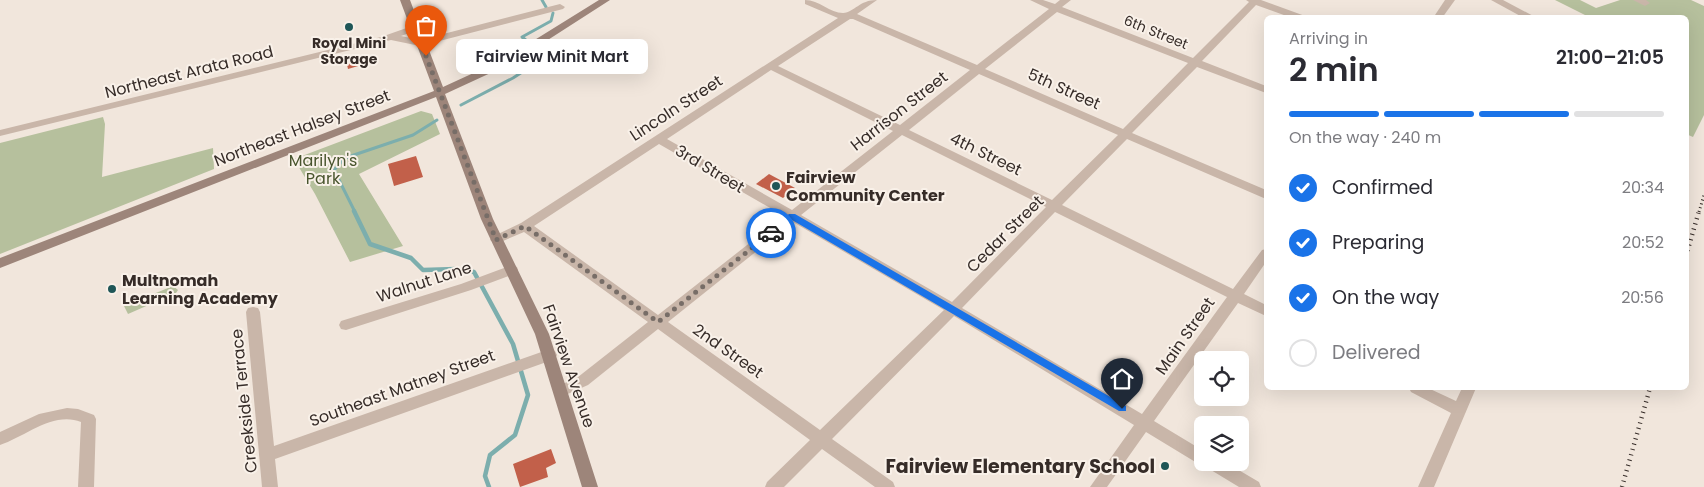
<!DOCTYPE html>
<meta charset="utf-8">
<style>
body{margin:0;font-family:Poppins,sans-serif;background:#f7f7f7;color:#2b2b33;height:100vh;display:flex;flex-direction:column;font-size:19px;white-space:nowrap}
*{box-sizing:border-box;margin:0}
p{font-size:16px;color:#7c7c81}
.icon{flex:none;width:28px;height:28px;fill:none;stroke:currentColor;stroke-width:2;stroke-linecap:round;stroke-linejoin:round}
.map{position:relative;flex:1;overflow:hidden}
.side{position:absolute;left:1264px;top:15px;width:425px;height:375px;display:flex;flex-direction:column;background:#fff;border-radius:8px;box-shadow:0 5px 20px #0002}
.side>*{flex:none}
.buttons{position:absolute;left:1194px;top:351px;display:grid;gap:10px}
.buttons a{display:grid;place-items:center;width:55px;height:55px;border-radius:8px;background:#fff;box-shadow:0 5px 20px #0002;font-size:25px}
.pin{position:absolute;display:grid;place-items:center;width:42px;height:42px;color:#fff;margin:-51px -21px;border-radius:50% 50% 50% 0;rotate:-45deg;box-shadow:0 0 5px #0007}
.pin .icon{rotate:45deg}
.courier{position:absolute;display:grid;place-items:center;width:50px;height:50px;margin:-25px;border:4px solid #1a73e8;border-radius:50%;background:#fff;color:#222;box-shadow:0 1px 6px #0007}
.bubble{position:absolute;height:35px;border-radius:8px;background:#fff;box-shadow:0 5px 20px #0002;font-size:16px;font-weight:600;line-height:35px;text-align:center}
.head em{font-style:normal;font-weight:600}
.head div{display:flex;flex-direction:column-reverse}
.head{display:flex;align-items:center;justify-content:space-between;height:85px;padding:0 25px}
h1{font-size:32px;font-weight:600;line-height:38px}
.bar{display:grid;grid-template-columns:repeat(4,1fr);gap:8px 5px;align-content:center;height:60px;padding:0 25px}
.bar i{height:6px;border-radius:4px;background:#e1e1e2}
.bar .selected{background:#1a73e8}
.bar p{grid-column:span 4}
ol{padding:0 25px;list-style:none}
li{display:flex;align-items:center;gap:15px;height:55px}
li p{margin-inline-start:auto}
li .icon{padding:5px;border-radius:50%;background:#1a73e8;color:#fff;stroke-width:4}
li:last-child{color:#7c7c81}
li i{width:28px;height:28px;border:2px solid #e1e1e2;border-radius:50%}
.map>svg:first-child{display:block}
.green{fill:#b6c09d}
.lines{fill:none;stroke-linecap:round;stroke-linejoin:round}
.stream-far1{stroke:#7caead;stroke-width:3}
.stream{stroke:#7caead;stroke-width:4.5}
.building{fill:#c2604a}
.minor{fill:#c9b6a9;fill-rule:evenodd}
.secondary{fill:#9d857a;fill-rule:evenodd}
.rail-far1{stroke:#362c28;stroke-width:3;stroke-dasharray:1 3;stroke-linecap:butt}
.rail{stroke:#362c28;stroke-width:4.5;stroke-dasharray:1 4.5;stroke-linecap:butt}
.route{fill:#1a73e8}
.done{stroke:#776d67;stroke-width:5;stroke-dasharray:0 9}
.poi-dot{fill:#1f5657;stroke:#f9f1e9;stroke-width:2}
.labels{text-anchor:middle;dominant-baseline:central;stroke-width:4;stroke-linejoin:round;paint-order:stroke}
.far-street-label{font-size:14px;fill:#362c28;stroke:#f9f1e9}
.far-poi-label{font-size:14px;font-weight:bold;fill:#362c28;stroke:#f9f1e9}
.street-label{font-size:16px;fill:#362c28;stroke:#f9f1e9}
.park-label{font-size:16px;fill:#48542d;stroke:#f9f1e9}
.poi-label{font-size:16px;font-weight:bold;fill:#362c28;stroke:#f9f1e9;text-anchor:start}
.near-poi-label{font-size:19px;font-weight:bold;fill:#362c28;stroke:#f9f1e9;text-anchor:end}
</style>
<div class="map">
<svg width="1704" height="487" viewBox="0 0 1704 487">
<rect width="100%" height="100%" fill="#f1e6dc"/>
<g class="green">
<path d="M 1555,0 L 1580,0 L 1596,8 L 1620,0 L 1691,0 L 1704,6 L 1704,115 L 1693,137 L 1686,134 L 1686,18 L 1589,17 Z"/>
<path d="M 421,111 L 432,114 L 440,134 L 359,174 L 403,246 L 350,262 L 315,194 L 294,159 Z"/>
<path d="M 103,117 L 105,124 L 102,177 L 213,148 L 214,169 L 0,254 L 0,143 Z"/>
<path d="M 173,286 L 178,290 L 176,293 L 128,314 L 124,306 Z"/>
</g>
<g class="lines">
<g class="stream-far1">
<path d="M 542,0 L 546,7"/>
<path d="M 527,41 L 522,37 L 551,21 L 553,13"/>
<path d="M 461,105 L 513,78 L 547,56 L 539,50"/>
<path d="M 355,212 L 334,170 L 345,158 L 413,135 L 437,120"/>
</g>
<path class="stream" d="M 354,211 L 370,244 L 411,258 L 423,270 L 456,269 L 474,272 L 513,344 L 528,395 L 515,435 L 490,455 L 485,476 L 489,487"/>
</g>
<g class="building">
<path d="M 363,55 L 365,64 L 348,69 L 346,60 Z"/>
<path d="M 416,156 L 423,177 L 394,186 L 388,164 Z"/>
<path d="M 769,174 L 795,188 L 783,198 L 756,184 Z"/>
<path d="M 551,449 L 556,463 L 546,468 L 548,477 L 520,487 L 513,464 Z"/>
</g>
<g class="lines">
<g class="minor">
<path d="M 805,0 C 819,0 830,13 843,13 C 855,12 859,0 877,0 L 857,14 L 977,65 L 1049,9 L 1030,0 L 1043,0 L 1055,4 L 1060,0 L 1071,0 L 1062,7 L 1193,58 L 1249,2 L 1246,0 L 1261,0 L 1305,16 L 1306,18 L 1292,18 L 1256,5 L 1202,61 L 1266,86 L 1266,93 L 1197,67 L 1132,133 L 1266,190 L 1266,199 L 1127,139 L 1062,205 L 1233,289 L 1262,250 L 1266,249 L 1266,262 L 1244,294 L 1266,305 L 1266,316 L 1238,303 L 1154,421 L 1202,450 L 1202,462 L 1225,462 L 1259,482 L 1261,487 L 1239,487 L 1206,467 L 1204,464 L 1197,463 L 1146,432 L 1107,487 L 1090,487 L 1134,425 L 954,316 L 832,439 L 893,482 L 895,487 L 875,487 L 822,449 L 784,487 L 765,487 L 767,482 L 810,440 L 658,329 L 588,385 L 561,397 L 556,395 L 554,391 L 556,387 L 578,377 L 648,322 L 524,232 L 496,244 L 490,240 L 492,237 L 521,223 L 838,18 L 805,4 ZM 1057,12 L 1188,63 L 1123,129 L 985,69 ZM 850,19 L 853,19 L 970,70 L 900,125 L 778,66 ZM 771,70 L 893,131 L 792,210 L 667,139 ZM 979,74 L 1118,135 L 1052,200 L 909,130 ZM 902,135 L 1046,207 L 952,302 L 801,215 ZM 659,144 L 784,216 L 658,315 L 534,226 ZM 1055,212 L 1227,297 L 1142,414 L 962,308 ZM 793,222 L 944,310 L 820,430 L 668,322 Z"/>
<path d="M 1445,0 L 1455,0 L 1442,18 L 1433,18 Z"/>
<path d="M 1491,0 L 1503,0 L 1537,18 L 1524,18 Z"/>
<path d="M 1633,0 L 1646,0 L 1650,3 L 1645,6 Z"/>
<path d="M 560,4 L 565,7 L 563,9 L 420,46 L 391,40 L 0,136 L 0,130 L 381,37 L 415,25 L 420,28 L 418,30 L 401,36 L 420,40 Z"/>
<path d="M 512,265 L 517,267 L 518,270 L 517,273 L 471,290 L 346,330 L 341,329 L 339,325 L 341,321 L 461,284 Z"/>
<path d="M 253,307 L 258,308 L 260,312 L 274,446 L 550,349 L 555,351 L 557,355 L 555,359 L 275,459 L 278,487 L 262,487 L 246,312 L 248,308 Z"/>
<path d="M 1409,388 L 1428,388 L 1456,401 L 1462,388 L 1476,388 L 1434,487 L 1418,487 L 1451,413 L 1411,392 Z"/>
<path d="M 67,408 L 78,409 L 94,415 L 96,419 L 94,487 L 78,487 L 81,422 C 53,411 25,437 0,445 L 0,432 L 39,414 Z"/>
</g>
<path class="secondary" d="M 400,0 L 410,0 L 443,87 L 504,59 L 599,0 L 610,0 L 512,63 L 445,94 L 493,219 L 549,334 L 598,487 L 582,487 L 535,334 L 481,219 L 436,97 L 0,268 L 0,258 L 434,91 Z"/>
<path class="rail-far1" d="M 1699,212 L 1704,195"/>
<g class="rail">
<path d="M 1686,256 L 1699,211"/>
<path d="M 1622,487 L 1650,388"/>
</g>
</g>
<path class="route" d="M 789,214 L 795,214 L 1126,406 L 1126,411 L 1119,411 L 792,220 L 773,235 L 768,235 L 768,231 Z"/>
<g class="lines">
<path class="done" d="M 426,56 L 496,240 L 525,226 L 658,322 L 771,233"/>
</g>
<g class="poi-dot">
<circle cx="349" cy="27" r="5"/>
<circle cx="776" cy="186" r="5"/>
<circle cx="112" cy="289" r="5"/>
<circle cx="1165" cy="466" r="5"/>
</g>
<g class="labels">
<g class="far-street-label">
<text transform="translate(1156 32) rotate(22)">6th Street</text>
</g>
<g class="far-poi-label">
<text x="349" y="43">Royal Mini<tspan x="349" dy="16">Storage</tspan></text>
</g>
<g class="street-label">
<text transform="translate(189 72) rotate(-14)">Northeast Arata Road</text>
<text transform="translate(1064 89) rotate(24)">5th Street</text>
<text transform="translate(676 108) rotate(-33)">Lincoln Street</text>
<text transform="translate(899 111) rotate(-38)">Harrison Street</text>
<text transform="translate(302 128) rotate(-21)">Northeast Halsey Street</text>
<text transform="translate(986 154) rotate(26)">4th Street</text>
<text transform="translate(710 169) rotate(31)">3rd Street</text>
<text transform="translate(1005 234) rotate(-45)">Cedar Street</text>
<text transform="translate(424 282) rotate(-18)">Walnut Lane</text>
<text transform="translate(1185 336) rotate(-55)">Main Street</text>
<text transform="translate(728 351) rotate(35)">2nd Street</text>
<text transform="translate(569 366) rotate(71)">Fairview Avenue</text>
<text transform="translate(402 388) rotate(-20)">Southeast Matney Street</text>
<text transform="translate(244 401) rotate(-96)">Creekside Terrace</text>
</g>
<g class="park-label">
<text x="323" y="160">Marilyn's<tspan x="323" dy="18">Park</tspan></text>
</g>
<g class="poi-label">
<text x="786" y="177">Fairview<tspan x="786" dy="18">Community Center</tspan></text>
<text x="122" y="280">Multnomah<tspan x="122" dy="18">Learning Academy</tspan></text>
</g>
<g class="near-poi-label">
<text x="1155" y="466">Fairview Elementary School</text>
</g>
</g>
</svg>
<div class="buttons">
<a><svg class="icon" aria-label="locate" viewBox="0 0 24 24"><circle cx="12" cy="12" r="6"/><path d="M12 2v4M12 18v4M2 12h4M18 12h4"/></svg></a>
<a><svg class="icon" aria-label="layers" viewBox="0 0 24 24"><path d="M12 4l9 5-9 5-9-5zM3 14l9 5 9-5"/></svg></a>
</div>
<div class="pin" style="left:426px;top:56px;background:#ea580c"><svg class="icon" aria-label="bag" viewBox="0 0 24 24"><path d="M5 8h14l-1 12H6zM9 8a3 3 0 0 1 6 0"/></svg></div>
<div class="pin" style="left:1122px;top:409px;background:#1f2937"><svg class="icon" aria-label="home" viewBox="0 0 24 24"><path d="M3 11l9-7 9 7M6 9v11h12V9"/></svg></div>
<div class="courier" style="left:771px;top:233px"><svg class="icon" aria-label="car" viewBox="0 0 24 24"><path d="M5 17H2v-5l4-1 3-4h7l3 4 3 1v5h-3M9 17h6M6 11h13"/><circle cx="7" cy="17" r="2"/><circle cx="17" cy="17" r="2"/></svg></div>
<div class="bubble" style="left:456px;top:39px;width:192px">Fairview Minit Mart</div>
<section class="side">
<div class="head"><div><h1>2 min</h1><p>Arriving in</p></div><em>21:00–21:05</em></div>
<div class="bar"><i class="selected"></i><i class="selected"></i><i class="selected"></i><i></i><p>On the way · 240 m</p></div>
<ol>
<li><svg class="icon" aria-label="check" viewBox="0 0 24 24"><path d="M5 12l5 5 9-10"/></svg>Confirmed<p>20:34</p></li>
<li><svg class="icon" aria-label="check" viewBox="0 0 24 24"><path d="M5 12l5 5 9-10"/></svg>Preparing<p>20:52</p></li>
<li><svg class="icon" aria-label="check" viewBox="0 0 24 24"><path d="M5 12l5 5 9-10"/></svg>On the way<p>20:56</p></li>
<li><i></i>Delivered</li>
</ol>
</section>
</div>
